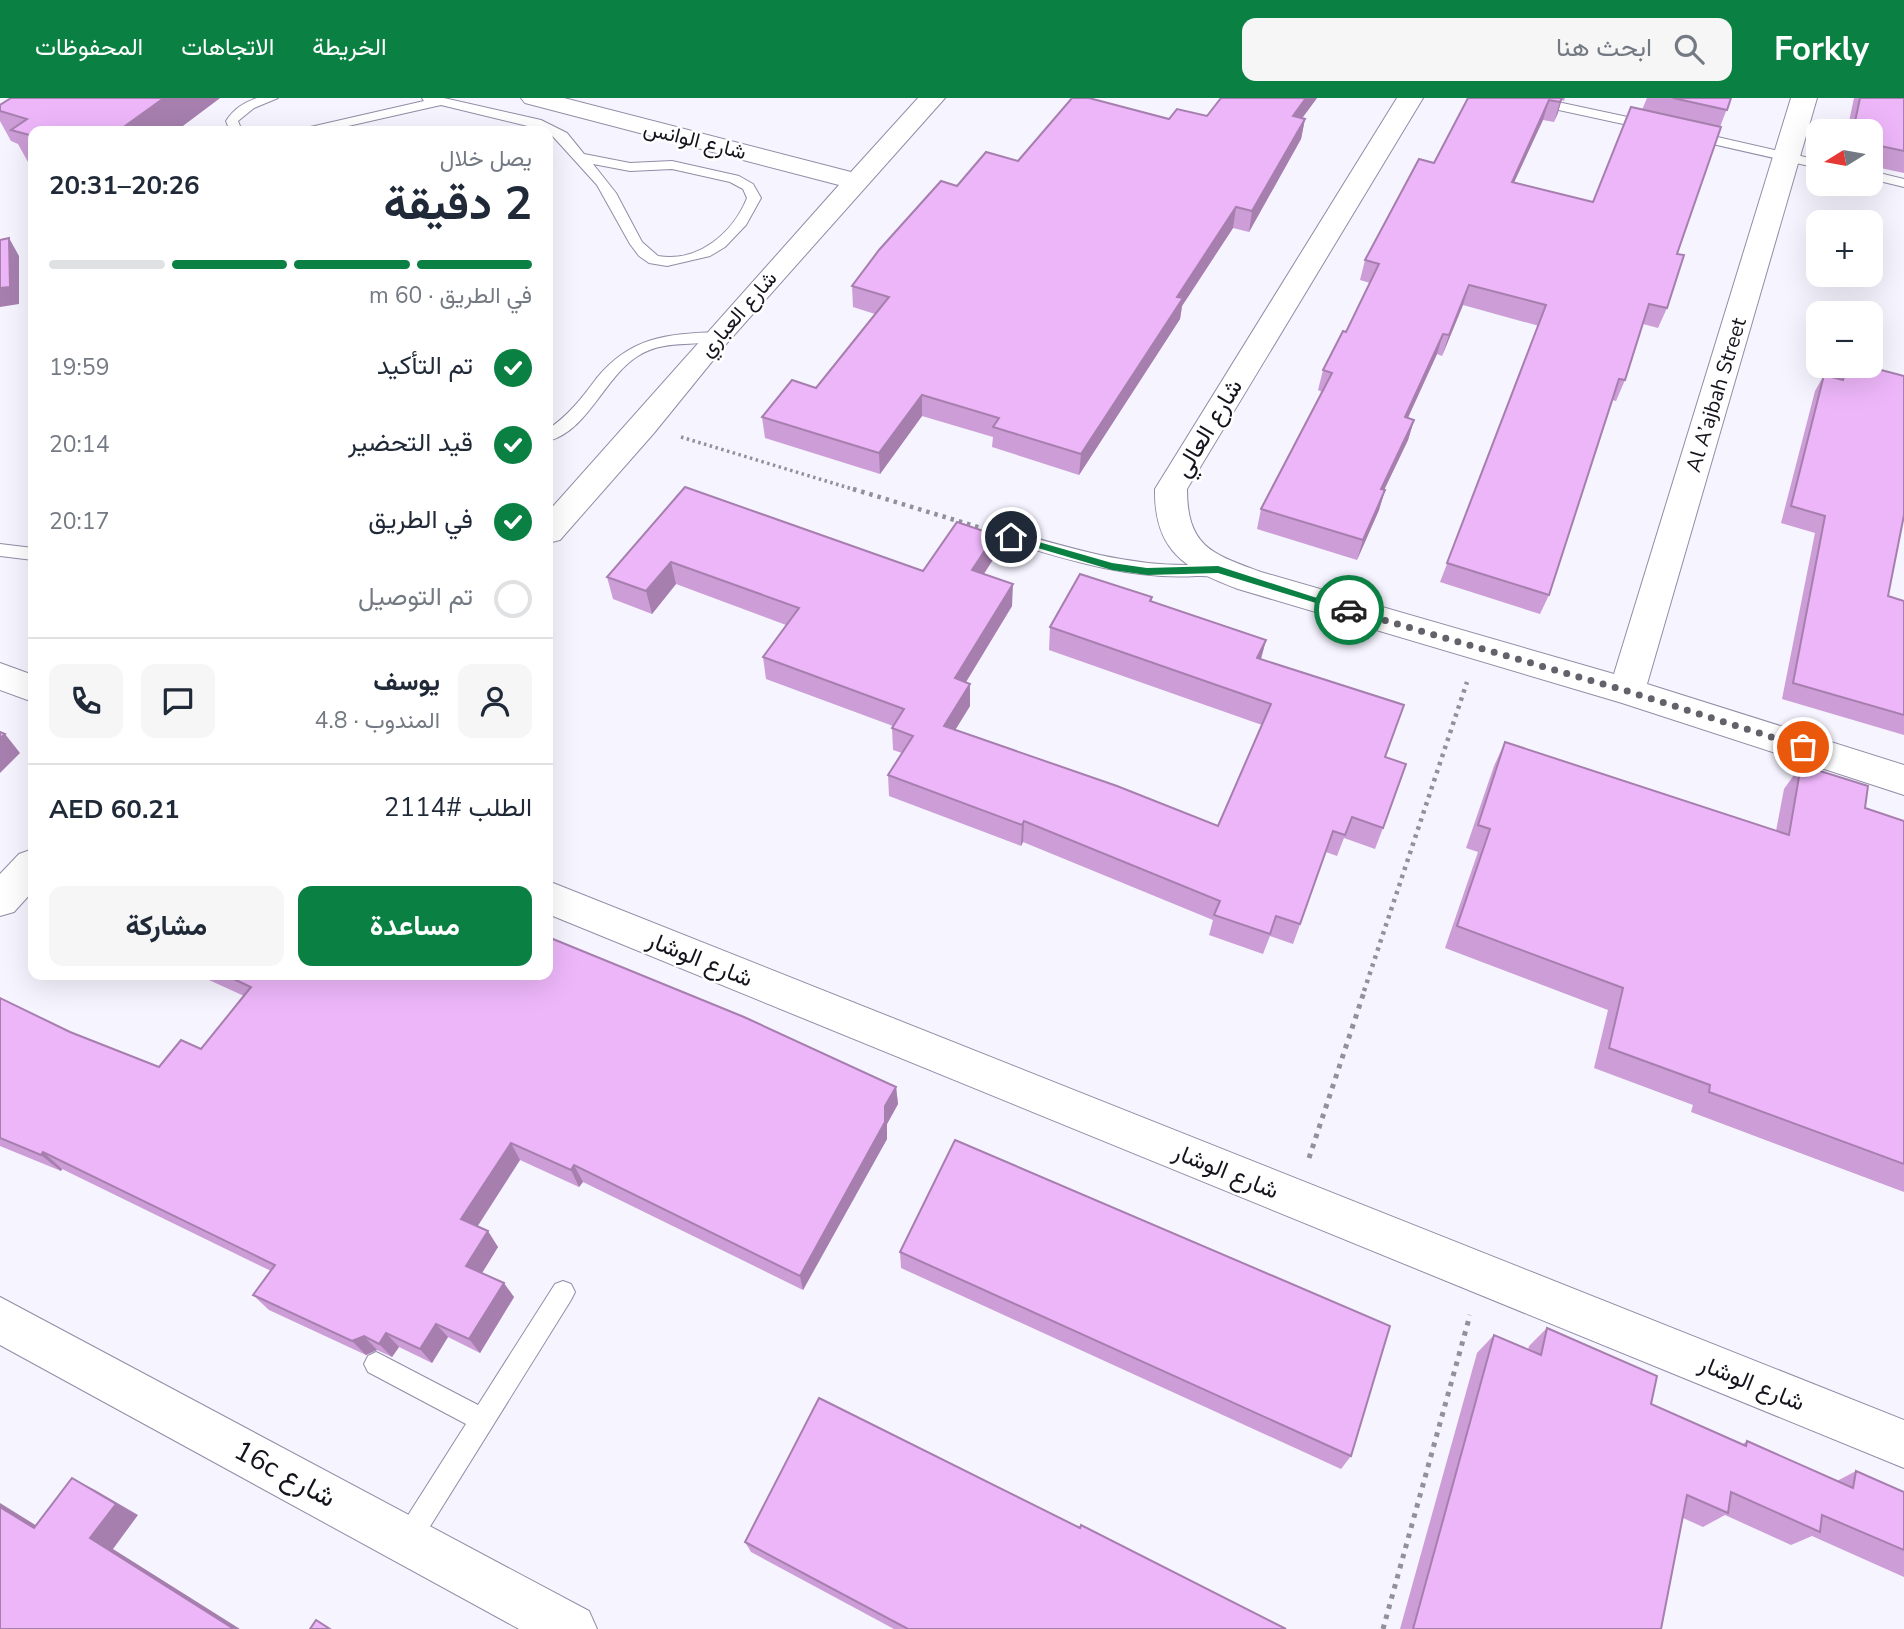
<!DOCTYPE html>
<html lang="ar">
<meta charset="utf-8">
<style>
body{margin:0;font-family:"Nunito Sans",Vazirmatn,sans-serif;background:#f6f6f7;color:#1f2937;direction:rtl;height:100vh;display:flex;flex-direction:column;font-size:26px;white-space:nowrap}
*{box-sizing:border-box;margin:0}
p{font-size:23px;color:#747a83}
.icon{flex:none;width:38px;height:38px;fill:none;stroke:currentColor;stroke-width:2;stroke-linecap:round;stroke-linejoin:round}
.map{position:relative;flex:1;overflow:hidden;direction:ltr}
.details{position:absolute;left:28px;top:28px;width:525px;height:854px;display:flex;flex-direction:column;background:#fff;border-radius:14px;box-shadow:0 7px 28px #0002;direction:rtl}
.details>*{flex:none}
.needle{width:46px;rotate:259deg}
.tools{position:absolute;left:1806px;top:21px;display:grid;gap:14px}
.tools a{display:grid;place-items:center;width:77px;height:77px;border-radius:14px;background:#fff;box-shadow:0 7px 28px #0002;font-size:35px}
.pin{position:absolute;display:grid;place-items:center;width:60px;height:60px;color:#fff;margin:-30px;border:4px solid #fff;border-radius:50%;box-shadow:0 2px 7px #0007}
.courier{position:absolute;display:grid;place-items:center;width:70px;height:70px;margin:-35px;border:5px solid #0b8043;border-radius:50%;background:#fff;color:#222;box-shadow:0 2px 9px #0007}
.head em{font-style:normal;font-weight:700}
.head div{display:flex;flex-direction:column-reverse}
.head{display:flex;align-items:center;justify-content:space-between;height:119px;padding:0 21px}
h1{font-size:46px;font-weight:700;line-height:52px}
.bar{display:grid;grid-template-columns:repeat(4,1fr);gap:10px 7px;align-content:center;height:84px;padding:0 21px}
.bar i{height:9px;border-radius:5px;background:#e0e1e3}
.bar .selected{background:#0b8043}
.bar p{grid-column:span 4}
.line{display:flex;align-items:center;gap:18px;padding:0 21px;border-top:2px solid #e0e1e3}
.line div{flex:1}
.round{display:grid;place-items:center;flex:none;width:74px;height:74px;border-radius:14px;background:#f6f6f7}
ol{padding:0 21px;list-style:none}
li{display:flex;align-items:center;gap:21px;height:77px}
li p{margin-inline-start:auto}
li .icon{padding:7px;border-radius:50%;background:#0b8043;color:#fff;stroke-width:4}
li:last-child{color:#747a83}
li i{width:38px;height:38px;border:4px solid #e0e1e3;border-radius:50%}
.button{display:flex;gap:14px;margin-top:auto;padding:14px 21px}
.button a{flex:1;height:80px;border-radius:14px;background:#0b8043;color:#fff;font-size:28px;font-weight:700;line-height:80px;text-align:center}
.button a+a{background:#f6f6f7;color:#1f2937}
header{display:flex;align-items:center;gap:42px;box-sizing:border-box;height:98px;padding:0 35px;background:#0b8043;color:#fff}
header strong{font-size:33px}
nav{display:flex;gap:38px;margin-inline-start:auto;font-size:24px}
.search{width:490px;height:63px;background:#f6f6f7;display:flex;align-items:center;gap:18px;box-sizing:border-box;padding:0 24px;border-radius:14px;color:#747a83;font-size:26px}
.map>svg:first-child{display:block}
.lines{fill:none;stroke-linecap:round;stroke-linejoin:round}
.service-casing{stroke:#918da6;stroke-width:2}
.minor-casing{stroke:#918da6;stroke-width:2}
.path-far2{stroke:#92909a;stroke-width:3.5;stroke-dasharray:2.5 3.5;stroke-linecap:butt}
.path-far1{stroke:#92909a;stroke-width:4.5;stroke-dasharray:3.5 5;stroke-linecap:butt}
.path{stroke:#92909a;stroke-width:5;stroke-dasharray:4.5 6;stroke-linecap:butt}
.service{fill:#fff;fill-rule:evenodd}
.minor{fill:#fff;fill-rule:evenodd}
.wall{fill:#cc9dd6}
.shaded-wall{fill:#a67fae}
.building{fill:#edb6f9;stroke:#a67fae;stroke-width:2}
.route{fill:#0b8043}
.done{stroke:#63626b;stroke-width:7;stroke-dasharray:0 12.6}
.labels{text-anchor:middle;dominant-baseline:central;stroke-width:5;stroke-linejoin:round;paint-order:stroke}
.far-street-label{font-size:21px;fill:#15131c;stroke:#fff}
.street-label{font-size:24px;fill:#15131c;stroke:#fff}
.near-street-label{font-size:28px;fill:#15131c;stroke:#fff}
</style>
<header>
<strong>Forkly</strong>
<div class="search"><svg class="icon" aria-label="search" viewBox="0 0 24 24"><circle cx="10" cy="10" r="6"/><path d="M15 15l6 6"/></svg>ابحث هنا</div>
<nav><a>الخريطة</a><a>الاتجاهات</a><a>المحفوظات</a></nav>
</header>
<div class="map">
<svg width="1904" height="1531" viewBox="0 0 1904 1531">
<rect width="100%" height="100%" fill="#f5f4ff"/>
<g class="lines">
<g class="service-casing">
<g id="service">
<path d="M 257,0 L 278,0 L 254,10 L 238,23 L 242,33 L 230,33 L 226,23 C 234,11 243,5 257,0 Z"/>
<path d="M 422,0 L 444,0 L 541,22 L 567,35 L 584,56 L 630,65 L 672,63 L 739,78 L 753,86 L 761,100 L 746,127 L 725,149 L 710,158 L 667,168 L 649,165 L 639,158 L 630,146 L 597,87 L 548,33 L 441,7 L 326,33 L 305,33 L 306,30 L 424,3 ZM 593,66 L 630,73 L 672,71 L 730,84 L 743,91 L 747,100 C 733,135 698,165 658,158 L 642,144 L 616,95 Z"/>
<path d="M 1516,0 L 1539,0 L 1651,24 L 1657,28 L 1651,32 L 1522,4 Z"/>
<path d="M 1691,33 L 1818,62 L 1818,70 L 1686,40 L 1685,37 Z"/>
<path d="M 1871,73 L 1904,81 L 1904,89 L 1871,81 Z"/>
<path d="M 717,234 L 724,239 L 722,242 C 693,249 664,241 638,258 C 604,279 588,333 548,343 L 548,331 C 568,318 582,300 596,281 C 630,239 666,236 717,234 Z"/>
<path d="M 1011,433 C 1069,450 1125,467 1186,467 C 1198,467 1219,460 1226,471 C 1220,480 1207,478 1196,478 C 1130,482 1068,462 1005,443 L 1003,439 Z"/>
<path d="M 0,446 L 33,450 L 33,462 L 0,458 Z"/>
<path d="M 563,1183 L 571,1186 L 575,1194 L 571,1202 L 416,1451 L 407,1455 L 398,1451 L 394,1442 L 398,1433 L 466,1326 L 368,1274 L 364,1266 L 368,1258 L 376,1254 L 384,1258 L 478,1307 L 555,1186 Z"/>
</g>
</g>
<g class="minor-casing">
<g id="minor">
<path d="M 521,0 L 564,0 L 851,74 L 918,0 L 945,0 L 727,245 L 654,335 L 560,442 L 548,445 L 548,414 L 839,87 L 525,5 Z"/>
<path d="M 1397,0 L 1423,0 L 1187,391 C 1187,449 1212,456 1261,474 L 1614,576 L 1791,0 L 1817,0 L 1647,586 L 1904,667 L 1904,697 L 1622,605 L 1238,491 C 1185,471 1154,453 1155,391 Z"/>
<path d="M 0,565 L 33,577 L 33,604 L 0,592 Z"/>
<path d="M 33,751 L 33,793 L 14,814 L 0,818 L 0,776 L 19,756 Z"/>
<path d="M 548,783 L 1904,1322 L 1904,1370 L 548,816 Z"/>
<path d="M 0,1199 L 589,1513 L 597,1531 L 519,1531 L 0,1247 Z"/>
</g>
</g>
<path class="path-far2" d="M 681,339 L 859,393"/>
<g class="path-far1">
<path d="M 853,391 L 981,430"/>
<path d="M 1364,893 L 1467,584"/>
</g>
<g class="path">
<path d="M 1309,1060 L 1365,891"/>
<path d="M 1383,1531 L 1470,1217"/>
</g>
<use href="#service" class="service"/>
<use href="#minor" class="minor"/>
</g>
<g class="wall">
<path d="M 220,0 L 176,33 L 33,33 L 33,66 L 28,64 L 18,46 L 11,43 L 0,23 L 0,7 Z"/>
<path d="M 1221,0 L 1317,0 L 1302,20 L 1305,21 L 1301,41 L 1249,134 L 1233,130 L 1182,208 L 1180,221 L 1079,377 L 992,349 L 993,339 L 922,318 L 880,376 L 765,340 L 762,319 L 816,290 L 875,216 L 853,209 L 852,188 L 957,88 L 1018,63 L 1169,21 L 1207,18 Z"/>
<path d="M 1468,0 L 1565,0 L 1564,3 L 1562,2 L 1554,24 L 1543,22 L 1514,84 L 1593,104 L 1642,12 L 1647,0 L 1731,0 L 1720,29 L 1677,156 L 1667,210 L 1658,230 L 1643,226 L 1625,282 L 1616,303 L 1612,302 L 1549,497 L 1540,516 L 1440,484 L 1539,228 L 1463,207 L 1442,258 L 1437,256 L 1408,320 L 1414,322 L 1408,342 L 1384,392 L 1385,392 L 1379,412 L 1357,462 L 1257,431 L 1261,411 L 1322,294 L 1318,292 L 1323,272 L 1346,234 L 1370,185 L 1360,182 L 1365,162 L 1434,65 Z"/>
<path d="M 1854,0 L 1904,0 L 1904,75 L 1871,68 L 1871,33 L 1847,33 Z"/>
<path d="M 1845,268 L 1866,268 L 1888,498 L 1904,503 L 1904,637 L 1782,601 L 1815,435 L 1781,425 L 1815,293 L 1824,277 L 1838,280 Z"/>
<path d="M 685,389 L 923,473 L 995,437 L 994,460 L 984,476 L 1012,508 L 966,584 L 970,586 L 970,608 L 955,632 L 1218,728 L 1262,627 L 1049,552 L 1050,529 L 1152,499 L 1151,503 L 1266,542 L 1261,561 L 1385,659 L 1383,730 L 1375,751 L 1344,740 L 1337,758 L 1326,754 L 1293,846 L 1270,838 L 1263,856 L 1209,837 L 1213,822 L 1023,744 L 1021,748 L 889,698 L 888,677 L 902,655 L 893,652 L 892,630 L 893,628 L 766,581 L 763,559 L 786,527 L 676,486 L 652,516 L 613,501 L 607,479 Z"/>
<path d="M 1505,644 L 1776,733 L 1784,691 L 1801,667 L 1865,710 L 1904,723 L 1904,1094 L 1691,1014 L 1693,1007 L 1594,970 L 1608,912 L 1445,850 L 1478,754 L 1466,750 L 1494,668 Z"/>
<path d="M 198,877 L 489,877 L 896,989 L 898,1006 L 887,1026 L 887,1041 L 803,1192 L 583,1084 L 579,1089 L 520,1062 L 477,1128 L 498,1149 L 482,1175 L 514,1199 L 480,1255 L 448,1239 L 432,1265 L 399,1249 L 392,1259 L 377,1252 L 366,1257 L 269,1212 L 253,1197 L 271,1173 L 62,1071 L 61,1073 L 0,1048 L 0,900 L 70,934 L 159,969 L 201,951 L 244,898 Z"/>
<path d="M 900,1154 L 1351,1358 L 1341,1371 L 901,1170 Z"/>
<path d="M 1547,1230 L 1651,1306 L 1743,1346 L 1747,1343 L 1837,1383 L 1856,1373 L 1904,1394 L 1904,1479 L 1812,1438 L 1791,1447 L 1725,1417 L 1703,1429 L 1683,1420 L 1661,1531 L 1400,1531 L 1477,1255 L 1494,1237 L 1528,1252 L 1529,1248 Z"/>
<path d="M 1080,1430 L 1286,1531 L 894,1531 L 751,1454 L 745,1444 Z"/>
</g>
<g class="shaded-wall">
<path d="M 164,0 L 220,0 L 176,33 L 118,33 Z"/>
<path d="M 1306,0 L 1317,0 L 1289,38 L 1293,18 Z"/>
<path d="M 1562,0 L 1558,15 L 1554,24 L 1560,4 Z"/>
<path d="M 1549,2 L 1543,22 L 1505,104 L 1512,84 Z"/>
<path d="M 1305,21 L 1301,41 L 1249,134 L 1252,113 Z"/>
<path d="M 1236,109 L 1233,130 L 1182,208 L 1180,221 L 1079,377 L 1081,356 L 1177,199 Z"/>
<path d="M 9,140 L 19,158 L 19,206 L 0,209 L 0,190 Z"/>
<path d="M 1469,187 L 1463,207 L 1442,258 L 1449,237 Z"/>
<path d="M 1443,236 L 1437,256 L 1399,339 L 1405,319 Z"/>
<path d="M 922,297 L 922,318 L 880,376 L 879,355 Z"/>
<path d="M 1414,322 L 1408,342 L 1375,411 L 1381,391 Z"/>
<path d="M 1385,392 L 1379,412 L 1357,462 L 1363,442 Z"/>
<path d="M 995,437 L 994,460 L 971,495 L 972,472 Z"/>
<path d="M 671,464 L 676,486 L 652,516 L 646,493 Z"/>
<path d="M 1013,486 L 1012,508 L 955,602 L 955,580 Z"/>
<path d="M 1266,542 L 1260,564 L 1257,560 Z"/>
<path d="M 970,586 L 970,608 L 944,650 L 944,628 Z"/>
<path d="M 5,636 L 20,655 L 0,675 L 0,640 Z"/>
<path d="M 1024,723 L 1023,744 L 1021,748 L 1022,727 Z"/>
<path d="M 896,989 L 898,1006 L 887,1026 L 887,1041 L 803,1192 L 800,1178 L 885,1008 Z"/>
<path d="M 511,1045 L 520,1062 L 472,1137 L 461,1121 Z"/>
<path d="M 43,1054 L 62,1071 L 61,1073 L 41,1057 Z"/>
<path d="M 574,1067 L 583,1084 L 579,1089 L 571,1072 Z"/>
<path d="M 488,1133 L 498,1149 L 477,1183 L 466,1168 Z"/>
<path d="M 504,1185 L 514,1199 L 480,1255 L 469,1241 Z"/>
<path d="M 436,1226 L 448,1239 L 432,1265 L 420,1251 Z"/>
<path d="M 386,1235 L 399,1249 L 392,1259 L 379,1246 Z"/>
<path d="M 364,1238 L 377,1252 L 366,1257 L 352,1243 Z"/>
<path d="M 72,1380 L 95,1392 L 138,1417 L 113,1451 L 240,1531 L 234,1531 L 90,1440 Z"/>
<path d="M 0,1405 L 58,1441 L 34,1430 L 0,1409 Z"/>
</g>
<g class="building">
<path d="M 11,0 L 164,0 L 118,33 L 33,33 L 33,38 L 11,32 L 27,21 L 0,13 L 0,7 Z"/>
<path d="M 1072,0 L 1089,0 L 1169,21 L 1177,11 L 1207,18 L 1221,0 L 1306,0 L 1293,18 L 1305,21 L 1252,113 L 1236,109 L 1177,199 L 1183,200 L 1081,356 L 993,329 L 999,320 L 922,297 L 879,355 L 762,319 L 792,282 L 816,290 L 889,199 L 852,188 L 879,152 L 941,83 L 957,88 L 986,54 L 1018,63 Z"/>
<path d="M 1468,0 L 1562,0 L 1560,4 L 1549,2 L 1512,84 L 1593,104 L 1631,9 L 1721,29 L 1677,156 L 1684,157 L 1667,210 L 1649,206 L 1625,282 L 1619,281 L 1549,497 L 1447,465 L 1546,207 L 1469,187 L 1449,237 L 1443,236 L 1405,319 L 1414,322 L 1381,391 L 1385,392 L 1363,442 L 1261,411 L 1332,275 L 1323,272 L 1343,233 L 1346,234 L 1379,166 L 1365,162 L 1419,61 L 1434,65 Z"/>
<path d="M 1673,0 L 1731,0 L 1727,12 Z"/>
<path d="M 1860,0 L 1904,0 L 1904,53 L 1871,46 L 1871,33 L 1853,33 Z"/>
<path d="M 9,140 L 10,189 L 0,190 L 0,142 Z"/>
<path d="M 1847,268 L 1866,268 L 1904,278 L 1904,417 L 1888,498 L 1904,503 L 1904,617 L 1793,585 L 1825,418 L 1791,408 L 1824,277 L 1843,282 Z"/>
<path d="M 685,389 L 923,473 L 957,424 L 995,437 L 972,472 L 1013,486 L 955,580 L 970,586 L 944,628 L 1117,688 L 1218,728 L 1271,606 L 1050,529 L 1080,476 L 1152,499 L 1150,503 L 1266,542 L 1257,560 L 1404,607 L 1385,659 L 1406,666 L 1383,730 L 1352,719 L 1345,737 L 1333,733 L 1300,826 L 1276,818 L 1270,836 L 1214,817 L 1220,803 L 1024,723 L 1022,727 L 888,677 L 913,638 L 892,630 L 904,611 L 763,559 L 799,510 L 671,464 L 646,493 L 607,479 Z"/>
<path d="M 0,634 L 5,636 L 0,640 Z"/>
<path d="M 1505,644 L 1789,737 L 1801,667 L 1868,688 L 1865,710 L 1904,723 L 1904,1066 L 1709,994 L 1710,987 L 1609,950 L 1623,890 L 1457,828 L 1490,731 L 1478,727 Z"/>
<path d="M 548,839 L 744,919 L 896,989 L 885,1008 L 885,1024 L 800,1178 L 574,1067 L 571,1072 L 511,1045 L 461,1121 L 488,1133 L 466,1168 L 504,1185 L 469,1241 L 436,1226 L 420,1251 L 386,1235 L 379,1246 L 364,1238 L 352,1243 L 253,1197 L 275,1167 L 43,1054 L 41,1057 L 0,1040 L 0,900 L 70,934 L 159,969 L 181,942 L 201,951 L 251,889 L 225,877 L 548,877 Z"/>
<path d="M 955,1042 L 1390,1228 L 1351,1358 L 900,1154 Z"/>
<path d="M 1547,1230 L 1657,1278 L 1651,1306 L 1746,1348 L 1747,1343 L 1853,1390 L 1856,1373 L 1904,1394 L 1904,1452 L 1822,1417 L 1820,1434 L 1731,1394 L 1728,1415 L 1687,1397 L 1661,1531 L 1413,1531 L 1494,1237 L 1541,1257 Z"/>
<path d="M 819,1300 L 1080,1430 L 1081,1427 L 1286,1531 L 908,1531 L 745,1444 Z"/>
<path d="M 72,1380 L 116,1406 L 90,1440 L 234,1531 L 0,1531 L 0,1409 L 34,1430 Z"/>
<path d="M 316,1522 L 330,1531 L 310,1531 Z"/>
</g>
<path class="route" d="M 1011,436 L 1112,465 L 1147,470 L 1218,468 L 1354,512 L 1349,515 L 1218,475 L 1147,477 L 1112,472 L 1008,441 L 1008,437 Z"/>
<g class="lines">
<path class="done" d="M 1349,512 L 1627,593 L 1803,649"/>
</g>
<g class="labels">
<g class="far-street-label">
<text transform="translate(695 42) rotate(14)">شارع الوانس</text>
<text transform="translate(738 216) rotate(-49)">شارع العباري</text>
<text transform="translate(1716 297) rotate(-73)">Al A’ajbah Street</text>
</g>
<g class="street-label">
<text transform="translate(1208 330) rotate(-59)">شارع العالي</text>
<text transform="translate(700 861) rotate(22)">شارع الوشار</text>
<text transform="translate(1226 1073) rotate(22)">شارع الوشار</text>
<text transform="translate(1752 1285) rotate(22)">شارع الوشار</text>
</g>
<g class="near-street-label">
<text transform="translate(285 1376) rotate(28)">16c شارع</text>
</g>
</g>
</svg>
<div class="tools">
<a><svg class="needle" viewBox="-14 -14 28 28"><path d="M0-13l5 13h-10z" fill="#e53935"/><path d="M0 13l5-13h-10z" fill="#747a83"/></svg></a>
<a>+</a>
<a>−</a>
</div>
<div class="pin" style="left:1803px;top:649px;background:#ea580c"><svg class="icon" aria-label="bag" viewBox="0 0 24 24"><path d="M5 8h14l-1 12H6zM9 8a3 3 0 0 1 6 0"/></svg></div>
<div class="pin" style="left:1011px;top:439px;background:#1f2937"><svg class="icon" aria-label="home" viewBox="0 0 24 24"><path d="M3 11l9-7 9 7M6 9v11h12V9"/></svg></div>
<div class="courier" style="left:1349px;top:512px"><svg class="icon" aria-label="car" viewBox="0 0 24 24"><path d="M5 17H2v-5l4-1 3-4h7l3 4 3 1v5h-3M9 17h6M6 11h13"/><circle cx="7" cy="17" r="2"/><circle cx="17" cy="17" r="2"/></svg></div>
<section class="details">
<div class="head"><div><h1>2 دقيقة</h1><p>يصل خلال</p></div><em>20:26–20:31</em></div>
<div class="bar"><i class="selected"></i><i class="selected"></i><i class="selected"></i><i></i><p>في الطريق · 60 m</p></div>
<ol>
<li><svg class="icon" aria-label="check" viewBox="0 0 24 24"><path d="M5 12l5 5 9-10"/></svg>تم التأكيد<p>19:59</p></li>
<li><svg class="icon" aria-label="check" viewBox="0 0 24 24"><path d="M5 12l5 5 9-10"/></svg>قيد التحضير<p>20:14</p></li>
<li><svg class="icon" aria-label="check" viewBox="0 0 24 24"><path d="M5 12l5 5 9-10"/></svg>في الطريق<p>20:17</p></li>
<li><i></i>تم التوصيل</li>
</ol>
<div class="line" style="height:126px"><a class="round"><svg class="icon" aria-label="person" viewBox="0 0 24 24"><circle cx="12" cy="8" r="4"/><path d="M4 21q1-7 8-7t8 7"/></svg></a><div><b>يوسف</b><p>المندوب · 4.8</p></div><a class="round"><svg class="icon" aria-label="chat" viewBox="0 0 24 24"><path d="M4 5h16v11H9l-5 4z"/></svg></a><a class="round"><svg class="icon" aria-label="phone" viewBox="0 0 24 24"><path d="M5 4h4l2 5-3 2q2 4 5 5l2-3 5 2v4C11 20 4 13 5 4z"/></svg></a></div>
<div class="line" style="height:91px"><div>الطلب #2114</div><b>AED 60.21</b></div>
<div class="button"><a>مساعدة</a><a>مشاركة</a></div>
</section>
</div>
